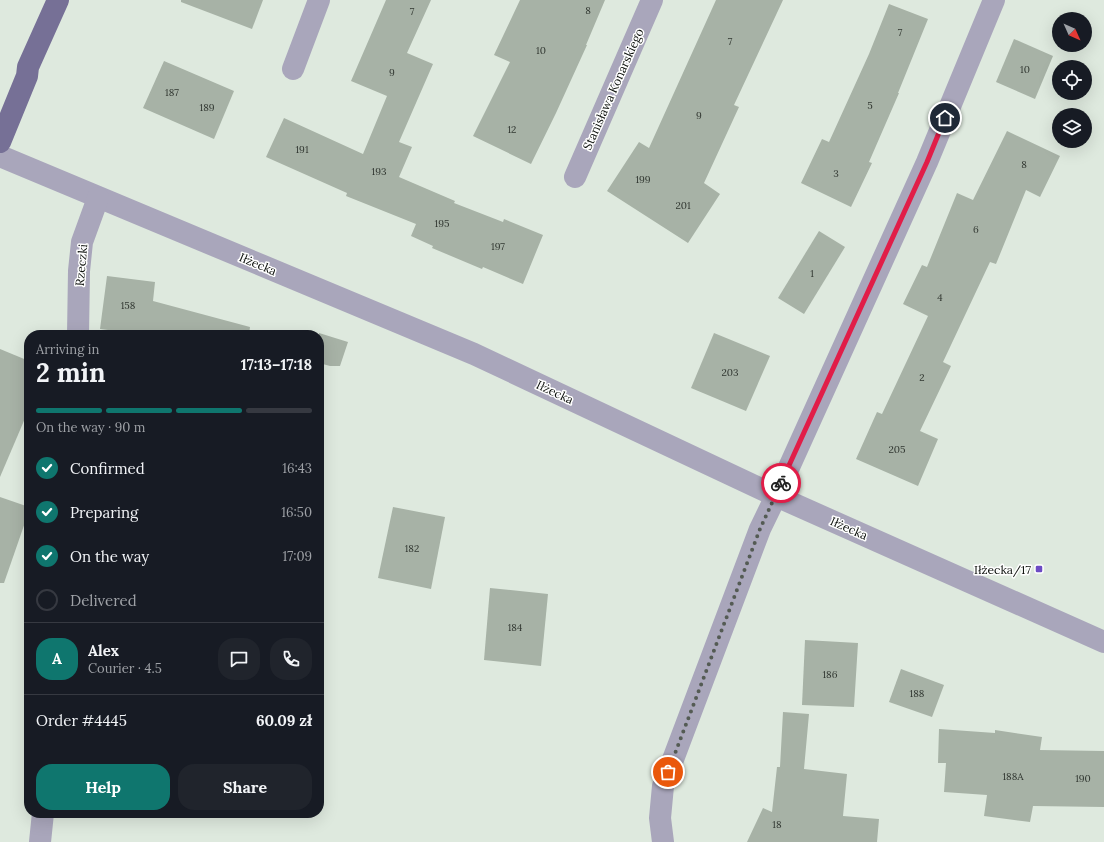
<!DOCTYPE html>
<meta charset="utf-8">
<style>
body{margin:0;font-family:Lora,serif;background:#20242c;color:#f1f3f6;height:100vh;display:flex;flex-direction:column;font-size:15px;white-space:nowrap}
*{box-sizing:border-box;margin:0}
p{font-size:13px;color:#9ea1a6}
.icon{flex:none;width:22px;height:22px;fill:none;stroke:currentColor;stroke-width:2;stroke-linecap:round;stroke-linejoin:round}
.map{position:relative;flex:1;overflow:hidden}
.details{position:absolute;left:24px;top:330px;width:300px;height:488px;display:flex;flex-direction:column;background:#171b24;border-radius:16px;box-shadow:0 4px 16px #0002}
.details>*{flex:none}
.needle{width:26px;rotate:135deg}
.fabs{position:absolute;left:1052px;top:12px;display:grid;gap:8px}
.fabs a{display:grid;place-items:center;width:40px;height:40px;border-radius:50%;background:#171b24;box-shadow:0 4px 16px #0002;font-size:20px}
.pin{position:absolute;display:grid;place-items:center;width:34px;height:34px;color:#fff;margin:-17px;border:2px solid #fff;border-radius:50%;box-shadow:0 1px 4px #0007}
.courier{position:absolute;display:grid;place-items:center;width:40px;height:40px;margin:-20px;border:3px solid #e11d48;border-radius:50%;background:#fff;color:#222;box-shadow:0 1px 5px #0007}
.overview em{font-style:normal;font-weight:800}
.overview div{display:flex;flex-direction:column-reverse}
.overview{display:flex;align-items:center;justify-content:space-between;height:68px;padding:0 12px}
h1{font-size:26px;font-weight:800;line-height:30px}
.bar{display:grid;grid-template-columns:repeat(4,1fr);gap:6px 4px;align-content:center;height:48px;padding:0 12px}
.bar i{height:5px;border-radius:3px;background:#363941}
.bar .current{background:#0f766e}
.bar p{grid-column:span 4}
.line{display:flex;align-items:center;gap:10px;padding:0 12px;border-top:1px solid #363941}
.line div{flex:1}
.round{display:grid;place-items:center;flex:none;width:42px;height:42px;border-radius:16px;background:#20242c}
ol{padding:0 12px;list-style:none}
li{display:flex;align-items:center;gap:12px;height:44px}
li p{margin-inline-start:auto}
li .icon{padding:4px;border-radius:50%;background:#0f766e;color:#fff;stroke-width:4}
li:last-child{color:#9ea1a6}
li i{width:22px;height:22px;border:2px solid #363941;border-radius:50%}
.action{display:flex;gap:8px;margin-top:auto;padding:8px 12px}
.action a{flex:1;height:46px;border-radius:16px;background:#0f766e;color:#fff;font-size:16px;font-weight:800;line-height:46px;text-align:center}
.action a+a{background:#20242c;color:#f1f3f6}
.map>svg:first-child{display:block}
.building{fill:#a7b2a6}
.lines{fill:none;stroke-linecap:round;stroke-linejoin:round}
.minor{stroke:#a9a6bb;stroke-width:22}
.major{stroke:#767096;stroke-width:22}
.done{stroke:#545b54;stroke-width:4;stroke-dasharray:0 7.2}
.route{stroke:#e11d48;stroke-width:5}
.poi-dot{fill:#6c4bc4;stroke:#fff;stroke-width:1.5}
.labels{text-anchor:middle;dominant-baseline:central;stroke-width:3;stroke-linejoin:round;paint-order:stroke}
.number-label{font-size:10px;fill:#313731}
.street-label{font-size:12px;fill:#0a0e0a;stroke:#fff}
.poi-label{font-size:12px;fill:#0a0e0a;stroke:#fff;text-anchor:end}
</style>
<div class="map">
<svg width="1104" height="842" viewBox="0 0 1104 842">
<rect width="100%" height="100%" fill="#dee9de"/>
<g class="building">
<path d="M 181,0 L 263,0 L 252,29 L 181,2 Z"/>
<path d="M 386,0 L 431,0 L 407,53 L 433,64 L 399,142 L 412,147 L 399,177 L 455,201 L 454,203 L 503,222 L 504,219 L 543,235 L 523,284 L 483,267 L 482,269 L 432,248 L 433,246 L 411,236 L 416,224 L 346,196 L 347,193 L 266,157 L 284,118 L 363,154 L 387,96 L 351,81 Z"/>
<path d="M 520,0 L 605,0 L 586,45 L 587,45 L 556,113 L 531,164 L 473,136 L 510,62 L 494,55 Z"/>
<path d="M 716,0 L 783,0 L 734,105 L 739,107 L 704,183 L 720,194 L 688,243 L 607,191 L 639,142 L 649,148 Z"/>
<path d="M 889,4 L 928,19 L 898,93 L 899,93 L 869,162 L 872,163 L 851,207 L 801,183 L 822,139 L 829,142 L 869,54 Z"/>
<path d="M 1014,39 L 1053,56 L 1035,99 L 996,82 Z"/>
<path d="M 164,61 L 234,91 L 214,139 L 143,108 Z"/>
<path d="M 1007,131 L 1060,156 L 1040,197 L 1026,190 L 996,264 L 990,262 L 943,362 L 951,366 L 920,431 L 938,439 L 918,486 L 856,459 L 877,412 L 882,414 L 928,316 L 903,304 L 922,265 L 927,267 L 957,193 L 973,200 Z"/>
<path d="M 819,231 L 845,247 L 804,314 L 778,298 Z"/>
<path d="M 107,276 L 155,282 L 153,301 L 250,327 L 249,335 L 148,335 L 100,329 Z"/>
<path d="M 319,333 L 348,342 L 340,366 L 330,366 L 319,363 Z"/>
<path d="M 714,333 L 770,356 L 746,411 L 691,388 Z"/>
<path d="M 0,349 L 29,361 L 29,409 L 0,477 Z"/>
<path d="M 0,497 L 29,507 L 29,511 L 4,583 L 0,583 Z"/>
<path d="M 393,507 L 445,517 L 431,589 L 378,578 Z"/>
<path d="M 490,588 L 548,594 L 541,666 L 484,660 Z"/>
<path d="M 805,640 L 858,643 L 854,707 L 802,705 Z"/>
<path d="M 901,669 L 944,685 L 932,717 L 889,702 Z"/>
<path d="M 783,712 L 809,714 L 804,769 L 847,774 L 843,816 L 879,819 L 877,842 L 747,842 L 763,808 L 772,812 L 777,767 L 780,767 Z"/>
<path d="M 939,729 L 995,733 L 995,730 L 1042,737 L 1040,750 L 1104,751 L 1104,807 L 1033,806 L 1030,822 L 984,816 L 987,795 L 944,792 L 946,763 L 938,763 Z"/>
</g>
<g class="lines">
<g class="minor">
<path d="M 293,69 L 319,0"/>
<path d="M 0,156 L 474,354 L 776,496 L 1104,642"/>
<path d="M 575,177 L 652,0"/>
<path d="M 78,335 L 79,271 L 82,242 L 98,198"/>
<path d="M 40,842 L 43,813"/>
<path d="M 663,842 L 660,818 L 663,786 L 760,529 L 776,496 L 927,162 L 994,0"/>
</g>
<path class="major" d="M 0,142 L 27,76 L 28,67 L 58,0"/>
</g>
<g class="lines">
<path class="done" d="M 668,772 L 760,529 L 781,483"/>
<path class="route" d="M 781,483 L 927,162 L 945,118"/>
</g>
<rect class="poi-dot" x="1035" y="565" width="8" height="8" rx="2"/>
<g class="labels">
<g class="number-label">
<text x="588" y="10">8</text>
<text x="412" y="11">7</text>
<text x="900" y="32">7</text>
<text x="730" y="41">7</text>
<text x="541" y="50">10</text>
<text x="1025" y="69">10</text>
<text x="392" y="72">9</text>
<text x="172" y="92">187</text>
<text x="870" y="105">5</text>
<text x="207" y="107">189</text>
<text x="699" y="115">9</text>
<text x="512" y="129">12</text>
<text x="302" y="149">191</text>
<text x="1024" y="164">8</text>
<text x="379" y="171">193</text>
<text x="836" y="173">3</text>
<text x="643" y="179">199</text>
<text x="683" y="205">201</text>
<text x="442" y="223">195</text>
<text x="976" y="229">6</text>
<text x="498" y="246">197</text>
<text x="812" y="273">1</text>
<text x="940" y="297">4</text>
<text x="128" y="305">158</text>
<text x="730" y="372">203</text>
<text x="922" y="377">2</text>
<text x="897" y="449">205</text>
<text x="412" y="548">182</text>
<text x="515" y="627">184</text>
<text x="830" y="674">186</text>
<text x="917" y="693">188</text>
<text x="1013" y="776">188A</text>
<text x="1083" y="778">190</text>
<text x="777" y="824">18</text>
</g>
<g class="street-label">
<text transform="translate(613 89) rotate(-66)">Stanisława Konarskiego</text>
<text transform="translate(258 264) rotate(23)">Iłżecka</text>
<text transform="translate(81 265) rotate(-85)">Rzeczki</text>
<text transform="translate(555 392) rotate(25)">Iłżecka</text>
<text transform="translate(849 528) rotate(24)">Iłżecka</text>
</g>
<g class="poi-label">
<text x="1031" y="569">Iłżecka/17</text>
</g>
</g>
</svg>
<div class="fabs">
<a><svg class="needle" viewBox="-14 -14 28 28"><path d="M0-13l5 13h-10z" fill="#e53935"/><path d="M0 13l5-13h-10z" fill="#9ea1a6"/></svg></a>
<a><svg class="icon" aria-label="locate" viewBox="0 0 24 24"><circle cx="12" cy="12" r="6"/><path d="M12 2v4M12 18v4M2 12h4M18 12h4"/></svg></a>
<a><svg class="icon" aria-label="layers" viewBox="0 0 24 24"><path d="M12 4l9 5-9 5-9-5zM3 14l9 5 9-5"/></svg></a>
</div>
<div class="pin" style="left:668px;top:772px;background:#ea580c"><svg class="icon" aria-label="bag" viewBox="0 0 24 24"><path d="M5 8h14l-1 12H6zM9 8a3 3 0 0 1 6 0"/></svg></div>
<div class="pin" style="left:945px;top:118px;background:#1f2937"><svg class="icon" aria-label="home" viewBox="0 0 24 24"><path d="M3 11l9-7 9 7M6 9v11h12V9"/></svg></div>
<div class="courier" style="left:781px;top:483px"><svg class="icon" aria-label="bike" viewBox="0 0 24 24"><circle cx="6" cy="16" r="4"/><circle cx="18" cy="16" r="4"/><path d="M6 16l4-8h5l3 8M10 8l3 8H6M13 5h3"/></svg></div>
<section class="details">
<div class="overview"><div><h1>2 min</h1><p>Arriving in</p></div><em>17:13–17:18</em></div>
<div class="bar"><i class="current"></i><i class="current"></i><i class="current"></i><i></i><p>On the way · 90 m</p></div>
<ol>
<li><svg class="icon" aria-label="check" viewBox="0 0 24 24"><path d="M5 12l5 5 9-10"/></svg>Confirmed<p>16:43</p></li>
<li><svg class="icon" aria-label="check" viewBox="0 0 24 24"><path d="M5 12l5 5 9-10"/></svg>Preparing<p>16:50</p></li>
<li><svg class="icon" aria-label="check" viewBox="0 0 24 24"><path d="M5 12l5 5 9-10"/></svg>On the way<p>17:09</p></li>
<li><i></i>Delivered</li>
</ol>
<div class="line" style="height:72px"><b class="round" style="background:#0f766e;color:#fff">A</b><div><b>Alex</b><p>Courier · 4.5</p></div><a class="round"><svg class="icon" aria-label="chat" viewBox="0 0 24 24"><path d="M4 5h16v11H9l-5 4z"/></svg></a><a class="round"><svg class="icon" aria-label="phone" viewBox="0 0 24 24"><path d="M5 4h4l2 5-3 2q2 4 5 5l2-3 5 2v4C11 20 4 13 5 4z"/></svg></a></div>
<div class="line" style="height:52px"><div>Order #4445</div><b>60.09 zł</b></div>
<div class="action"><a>Help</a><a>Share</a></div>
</section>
</div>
